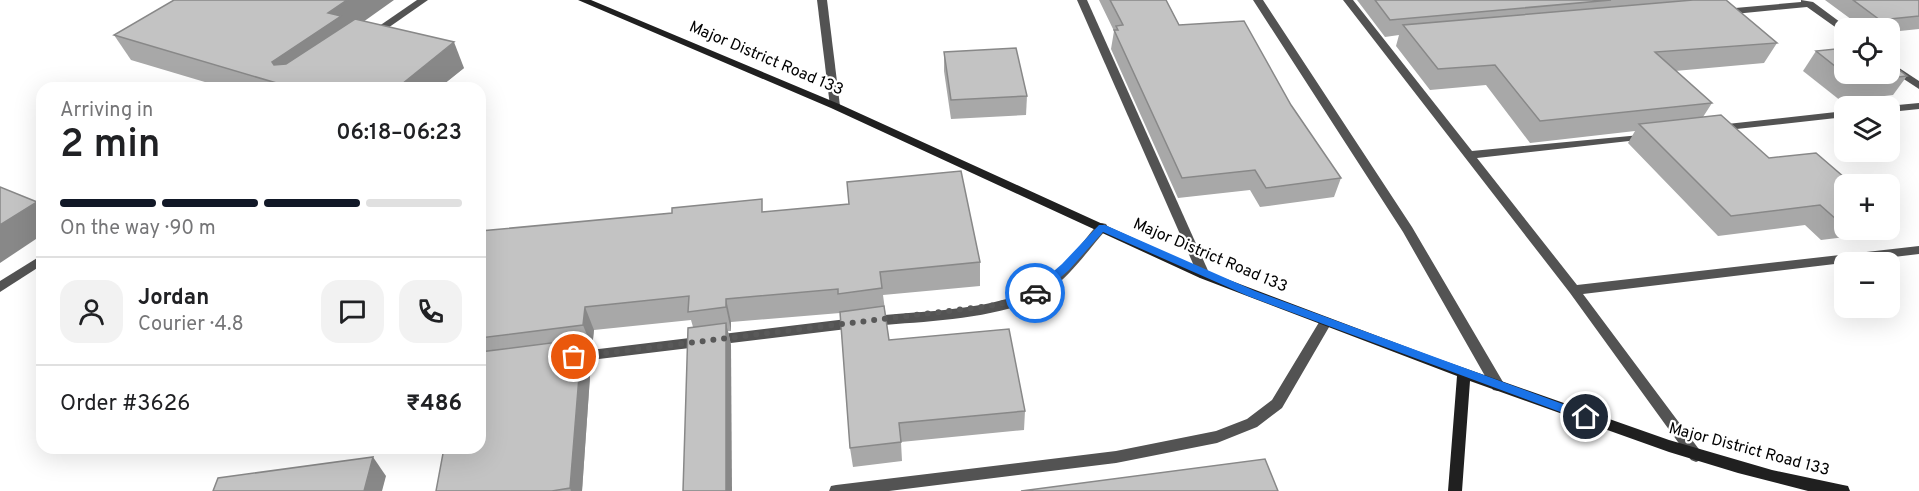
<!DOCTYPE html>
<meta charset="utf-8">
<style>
body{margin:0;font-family:Overpass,sans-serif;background:#f2f2f2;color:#202124;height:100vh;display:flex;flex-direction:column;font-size:22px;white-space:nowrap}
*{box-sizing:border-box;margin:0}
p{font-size:20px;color:#757577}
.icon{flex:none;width:33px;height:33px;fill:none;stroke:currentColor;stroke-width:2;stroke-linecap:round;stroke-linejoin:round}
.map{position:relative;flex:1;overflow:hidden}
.panel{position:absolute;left:36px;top:82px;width:450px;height:372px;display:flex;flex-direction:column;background:#fff;border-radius:18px;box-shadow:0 6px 24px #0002}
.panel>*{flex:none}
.buttons{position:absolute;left:1834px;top:18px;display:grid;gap:12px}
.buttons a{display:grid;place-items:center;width:66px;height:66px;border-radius:12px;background:#fff;box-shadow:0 6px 24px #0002;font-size:30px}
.pin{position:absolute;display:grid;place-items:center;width:51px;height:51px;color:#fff;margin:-26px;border:3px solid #fff;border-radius:50%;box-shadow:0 2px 6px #0007}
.courier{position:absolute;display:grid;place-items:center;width:60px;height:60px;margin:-30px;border:4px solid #1a73e8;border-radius:50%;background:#fff;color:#222;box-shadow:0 2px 8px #0007}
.head em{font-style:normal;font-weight:600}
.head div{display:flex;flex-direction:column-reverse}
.head{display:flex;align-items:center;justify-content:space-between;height:102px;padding:0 24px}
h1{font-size:39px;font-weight:600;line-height:45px}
.bar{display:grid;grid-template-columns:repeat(4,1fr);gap:9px 6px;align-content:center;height:72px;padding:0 24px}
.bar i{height:8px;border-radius:4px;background:#e0e0e0}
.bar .on{background:#111827}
.bar p{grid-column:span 4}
.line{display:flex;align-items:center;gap:15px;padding:0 24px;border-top:2px solid #e0e0e0}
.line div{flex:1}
.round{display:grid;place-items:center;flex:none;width:63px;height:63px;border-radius:18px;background:#f2f2f2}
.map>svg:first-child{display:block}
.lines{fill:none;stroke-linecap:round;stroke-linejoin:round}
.lane{fill:#535353;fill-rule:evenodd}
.street{fill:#535353;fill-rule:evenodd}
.secondary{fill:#202020;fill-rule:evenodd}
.wall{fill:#a8a8a8}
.shaded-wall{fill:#888}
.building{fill:#c3c3c3;stroke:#888;stroke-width:1.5}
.route{fill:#1a73e8}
.done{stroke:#595959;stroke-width:6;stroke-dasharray:0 10.8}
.labels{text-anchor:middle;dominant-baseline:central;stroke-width:4.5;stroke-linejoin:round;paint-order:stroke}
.street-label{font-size:16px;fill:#000;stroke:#fff}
</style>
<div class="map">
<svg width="1919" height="491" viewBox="0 0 1919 491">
<rect width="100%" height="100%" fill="#fff"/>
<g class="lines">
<g class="lane">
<path d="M 417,0 L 428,0 L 375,37 L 369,37 L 369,33 Z"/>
<path d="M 1102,223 L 1106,224 L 1108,227 L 1106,230 C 1088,250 1072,274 1050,290 C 1009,320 922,321 872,326 L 867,324 L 866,321 L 867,318 L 872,316 C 916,312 994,310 1032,289 C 1059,275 1078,247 1098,224 Z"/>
<path d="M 42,255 L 42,265 L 0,292 L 0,281 Z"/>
<path d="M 1326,317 L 1331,319 L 1332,322 L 1282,408 L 1257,427 L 1217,443 L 1116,463 L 889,491 L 829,491 L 831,486 L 836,485 L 1116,451 L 1216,431 L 1247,419 L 1272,400 L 1321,319 Z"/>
<path d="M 855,318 L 860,320 L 861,323 L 860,326 L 855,328 L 574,362 L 569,361 L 567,357 L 569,353 L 574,352 Z"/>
</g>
<g class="street">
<path d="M 817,0 L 827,0 L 840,106 L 835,109 L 830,106 Z"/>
<path d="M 1077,0 L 1087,0 L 1210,275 L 1208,278 L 1200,278 L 1198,275 Z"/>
<path d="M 1253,0 L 1263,0 L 1412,227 L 1503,382 L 1505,386 L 1503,390 L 1498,391 L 1493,390 L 1403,232 Z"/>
<path d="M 1343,0 L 1353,0 L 1472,151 L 1651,134 L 1652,136 L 1651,138 L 1647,139 L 1477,158 L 1577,285 L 1919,246 L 1919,254 L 1583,294 L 1701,452 L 1703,456 L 1701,460 L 1696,462 L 1691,460 L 1570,293 Z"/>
<path d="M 1801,0 L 1813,2 L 1848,28 L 1845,28 L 1845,34 L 1807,7 L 1724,15 L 1719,12 L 1724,9 L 1801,2 Z"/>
<path d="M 1890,62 L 1919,81 L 1919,89 L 1890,70 Z"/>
<path d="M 1919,103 L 1919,109 L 1890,112 L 1890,106 L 1887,106 Z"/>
<path d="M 1845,111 L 1845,117 L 1718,131 L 1713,128 L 1718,125 Z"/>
</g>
<path class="secondary" d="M 578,0 L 591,0 L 839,104 L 1208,272 L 1436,358 L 1669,440 L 1772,470 L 1843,485 L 1848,486 L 1850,491 L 1808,491 L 1738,473 L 1669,452 L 1470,381 L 1462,491 L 1448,491 L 1457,376 L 1200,278 L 831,108 Z"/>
</g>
<g class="wall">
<path d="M 1099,0 L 1166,0 L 1179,25 L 1291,105 L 1341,178 L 1334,197 L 1260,207 L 1250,190 L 1178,198 L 1111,49 L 1114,31 Z"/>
<path d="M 1357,0 L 1726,0 L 1777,43 L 1764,63 L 1675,71 L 1712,103 L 1703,117 L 1769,158 L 1845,184 L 1845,230 L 1874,230 L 1870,234 L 1821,240 L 1805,225 L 1718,236 L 1628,143 L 1635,131 L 1530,143 L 1486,85 L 1430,90 L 1396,46 L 1399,35 L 1385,37 Z"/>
<path d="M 1825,0 L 1919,0 L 1919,29 L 1890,32 L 1890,28 L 1863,28 Z"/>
<path d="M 364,21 L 464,68 L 439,88 L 225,88 L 131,60 L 114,35 Z"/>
<path d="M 1816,51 L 1907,76 L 1893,95 L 1841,101 L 1803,71 Z"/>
<path d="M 944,52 L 1027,96 L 1026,115 L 951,119 L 944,71 Z"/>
<path d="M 764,212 L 980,262 L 980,286 L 883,295 L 889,340 L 1025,411 L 1024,430 L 901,442 L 902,461 L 853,467 L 850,448 L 840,313 L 731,322 L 731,331 L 728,331 L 731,345 L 693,327 L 691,320 L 594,330 L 592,348 L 586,349 L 591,362 L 582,491 L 436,491 L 480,448 L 480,231 Z"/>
</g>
<g class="shaded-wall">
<path d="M 347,0 L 394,0 L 349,32 L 288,86 L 272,62 L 328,13 Z"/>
<path d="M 454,42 L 464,68 L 439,88 L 397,88 Z"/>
<path d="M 37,202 L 42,208 L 42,235 L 0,263 L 0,225 Z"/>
<path d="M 726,299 L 731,322 L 731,331 L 726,307 Z"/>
<path d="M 585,307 L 594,330 L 592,348 L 583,325 Z"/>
<path d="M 726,323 L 731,345 L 732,491 L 726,491 Z"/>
<path d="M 582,339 L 591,362 L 582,491 L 571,491 L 570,488 Z"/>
<path d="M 373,457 L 386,476 L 382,491 L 364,491 Z"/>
</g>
<g class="building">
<path d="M 174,0 L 347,0 L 328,13 L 341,16 L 272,62 L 274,65 L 286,64 L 355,19 L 454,42 L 397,88 L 288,88 L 290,87 L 114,35 Z"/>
<path d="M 1110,0 L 1166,0 L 1179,25 L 1244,21 L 1291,105 L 1341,178 L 1266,188 L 1255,170 L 1182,178 L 1114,30 L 1118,30 L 1116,26 L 1123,25 Z"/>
<path d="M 1375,0 L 1611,0 L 1390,20 Z"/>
<path d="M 1693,0 L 1726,0 L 1777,43 L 1655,52 L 1712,103 L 1540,121 L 1495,65 L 1438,69 L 1403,25 Z"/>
<path d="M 1853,0 L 1919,0 L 1919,16 L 1880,20 Z"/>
<path d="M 1016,48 L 1027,96 L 951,100 L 944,52 Z"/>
<path d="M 1845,48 L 1845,74 L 1890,74 L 1890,63 L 1907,76 L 1855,82 L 1816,51 Z"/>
<path d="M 1721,115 L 1769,158 L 1816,153 L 1852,184 L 1845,184 L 1845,220 L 1837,220 L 1820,205 L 1731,216 L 1639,124 Z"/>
<path d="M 961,171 L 980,262 L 880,272 L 882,288 L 838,294 L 838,289 L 726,299 L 726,307 L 688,312 L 689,296 L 585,307 L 583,325 L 480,338 L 480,231 L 672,213 L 672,208 L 762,199 L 762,212 L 849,204 L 847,182 Z"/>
<path d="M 0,187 L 37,202 L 0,225 Z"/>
<path d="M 884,306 L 889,340 L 1009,329 L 1025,411 L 899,423 L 901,442 L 850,448 L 840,312 Z"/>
<path d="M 726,323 L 726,491 L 683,491 L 688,328 Z"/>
<path d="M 582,339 L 570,488 L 552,491 L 436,491 L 444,448 L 480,448 L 480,352 Z"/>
<path d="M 373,457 L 364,491 L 213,491 L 218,478 Z"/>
<path d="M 1265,459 L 1278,491 L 1021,491 Z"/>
</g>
<path class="route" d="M 1099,225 L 1105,225 L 1255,291 L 1590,414 L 1592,417 L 1590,420 L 1582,420 L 1248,296 L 1103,232 L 1069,270 L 1039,296 L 1032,296 L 1032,290 L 1062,264 Z"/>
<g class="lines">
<path class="done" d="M 574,357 L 997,305 L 1035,293"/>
</g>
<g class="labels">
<g class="street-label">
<text transform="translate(766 59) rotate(23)">Major District Road 133</text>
<text transform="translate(1210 256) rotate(23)">Major District Road 133</text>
<text transform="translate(1749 450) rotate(15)">Major District Road 133</text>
</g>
</g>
</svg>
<div class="buttons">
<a><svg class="icon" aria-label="locate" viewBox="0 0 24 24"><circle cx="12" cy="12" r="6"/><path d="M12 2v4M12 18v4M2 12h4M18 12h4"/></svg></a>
<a><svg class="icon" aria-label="layers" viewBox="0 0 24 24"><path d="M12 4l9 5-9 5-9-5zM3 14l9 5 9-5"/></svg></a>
<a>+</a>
<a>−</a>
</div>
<div class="pin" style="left:574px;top:357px;background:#ea580c"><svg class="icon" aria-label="bag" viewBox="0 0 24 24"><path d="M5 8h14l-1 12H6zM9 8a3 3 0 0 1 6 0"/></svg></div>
<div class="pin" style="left:1586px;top:417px;background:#1f2937"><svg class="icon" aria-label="home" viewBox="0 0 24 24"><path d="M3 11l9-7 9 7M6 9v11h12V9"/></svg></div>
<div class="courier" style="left:1035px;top:293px"><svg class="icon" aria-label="car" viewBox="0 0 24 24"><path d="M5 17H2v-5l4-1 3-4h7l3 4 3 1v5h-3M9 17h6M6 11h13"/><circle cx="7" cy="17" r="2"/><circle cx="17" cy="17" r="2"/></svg></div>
<section class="panel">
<div class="head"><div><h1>2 min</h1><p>Arriving in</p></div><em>06:18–06:23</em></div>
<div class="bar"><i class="on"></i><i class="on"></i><i class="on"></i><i></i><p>On the way · 90 m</p></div>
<div class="line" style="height:108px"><a class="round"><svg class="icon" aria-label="person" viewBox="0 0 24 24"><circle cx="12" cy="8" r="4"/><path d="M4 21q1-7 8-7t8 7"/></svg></a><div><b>Jordan</b><p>Courier · 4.8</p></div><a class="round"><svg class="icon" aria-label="chat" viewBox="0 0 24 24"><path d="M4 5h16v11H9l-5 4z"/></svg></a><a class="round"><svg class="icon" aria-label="phone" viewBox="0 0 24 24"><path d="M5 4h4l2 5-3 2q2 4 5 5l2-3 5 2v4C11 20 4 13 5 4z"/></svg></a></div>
<div class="line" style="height:78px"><div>Order #3626</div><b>₹486</b></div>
</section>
</div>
